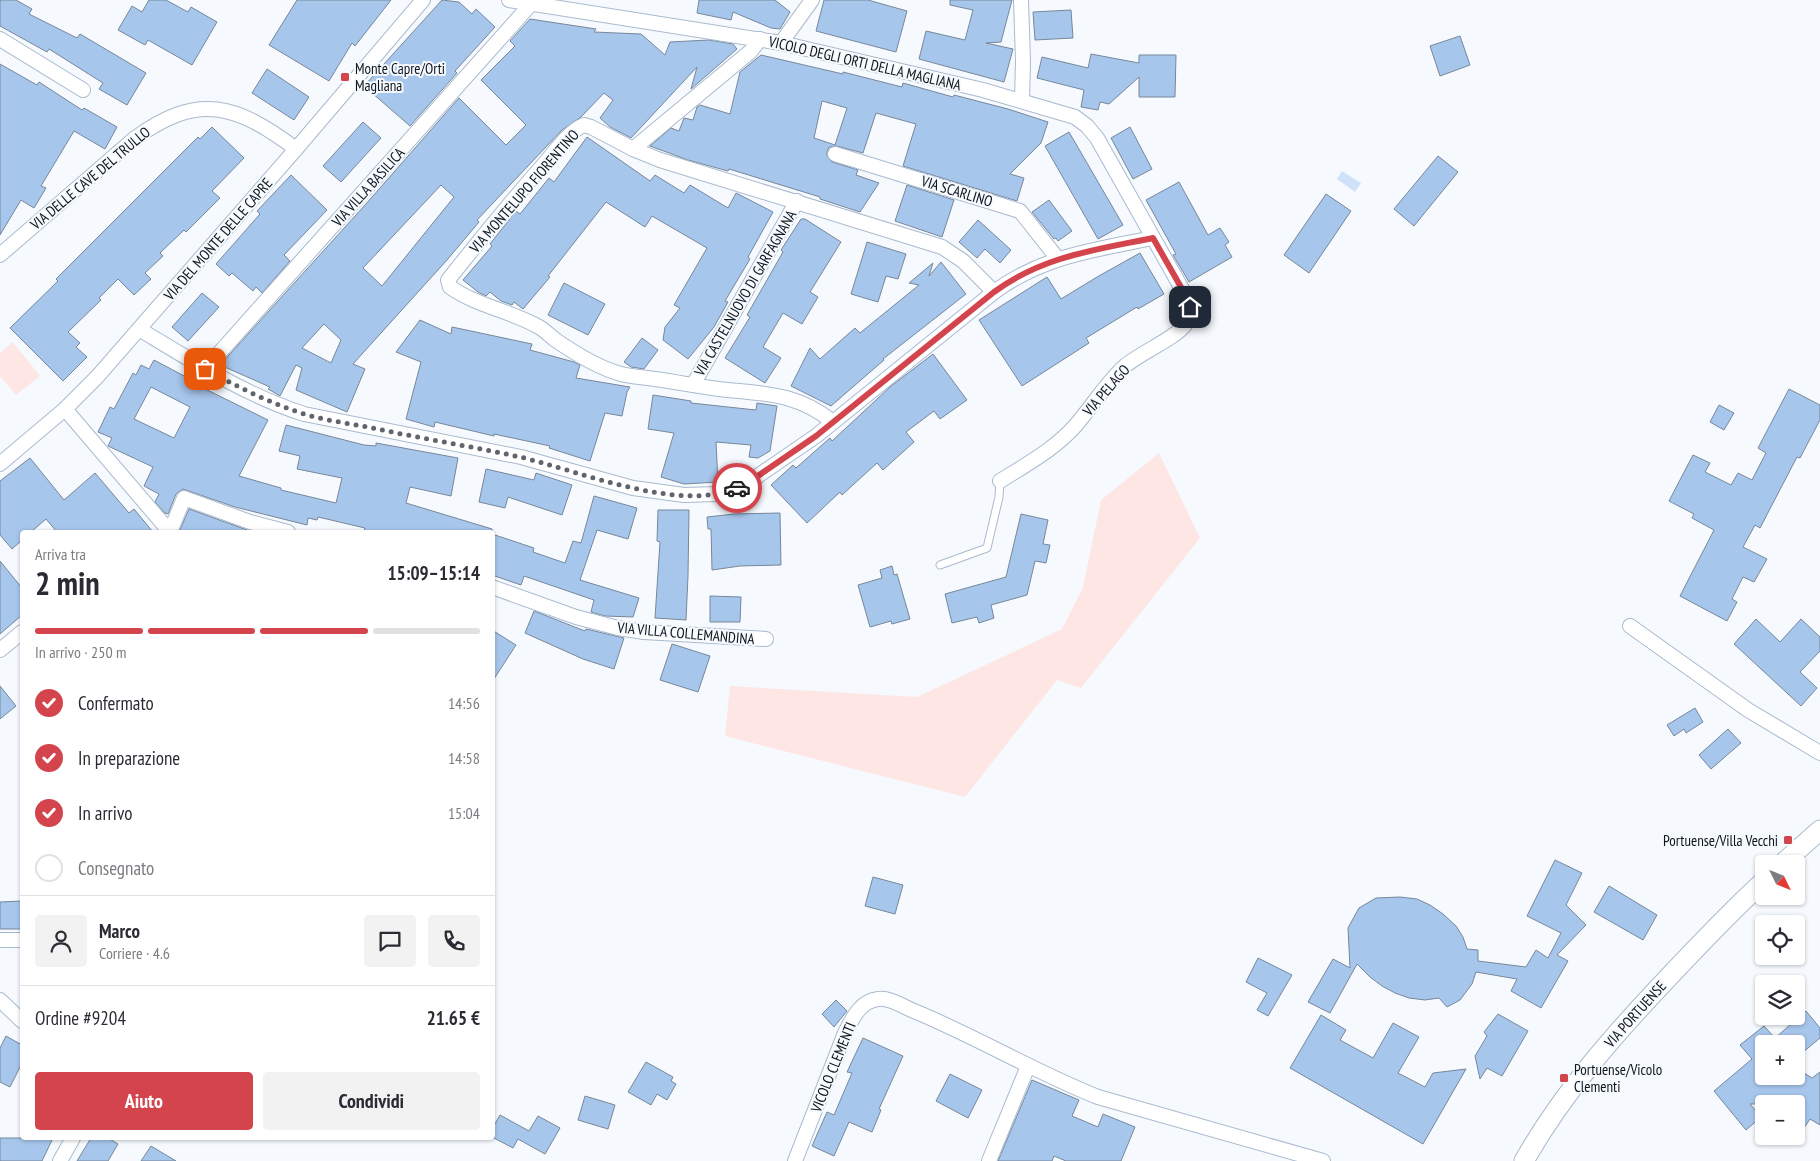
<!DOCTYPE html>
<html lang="it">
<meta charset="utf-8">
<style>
body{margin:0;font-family:"PT Sans Narrow",sans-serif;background:#f2f2f3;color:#2b2b33;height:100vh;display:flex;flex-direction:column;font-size:19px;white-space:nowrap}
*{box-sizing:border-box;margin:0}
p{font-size:16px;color:#7c7c81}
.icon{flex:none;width:28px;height:28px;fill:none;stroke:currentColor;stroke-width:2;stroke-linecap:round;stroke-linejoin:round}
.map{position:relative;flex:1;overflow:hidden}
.side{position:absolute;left:20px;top:530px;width:475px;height:610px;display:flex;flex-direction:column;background:#fff;border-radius:5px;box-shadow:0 1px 4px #0004}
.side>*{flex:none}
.needle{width:32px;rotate:133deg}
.fabs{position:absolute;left:1755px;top:855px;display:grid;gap:10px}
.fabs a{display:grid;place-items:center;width:50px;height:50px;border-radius:5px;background:#fff;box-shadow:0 1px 4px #0004;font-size:25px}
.pin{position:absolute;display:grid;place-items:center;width:42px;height:42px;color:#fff;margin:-21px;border-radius:10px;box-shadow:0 2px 8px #0006}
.courier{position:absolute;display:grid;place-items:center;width:50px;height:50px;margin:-25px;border:4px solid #d4444d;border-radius:50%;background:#fff;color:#222;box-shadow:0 1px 6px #0007}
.head em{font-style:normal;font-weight:700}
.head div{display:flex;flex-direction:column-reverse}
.head{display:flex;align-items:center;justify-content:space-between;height:85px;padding:0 15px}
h1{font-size:32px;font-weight:700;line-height:38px}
.bar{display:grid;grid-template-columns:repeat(4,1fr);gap:8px 5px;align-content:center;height:60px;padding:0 15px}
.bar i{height:6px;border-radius:4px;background:#e1e1e2}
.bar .current{background:#d4444d}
.bar p{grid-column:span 4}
.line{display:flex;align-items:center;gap:12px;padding:0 15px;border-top:1px solid #e1e1e2}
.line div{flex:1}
.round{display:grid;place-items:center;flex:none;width:52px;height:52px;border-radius:5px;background:#f2f2f3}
ol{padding:0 15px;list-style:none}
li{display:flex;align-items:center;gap:15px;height:55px}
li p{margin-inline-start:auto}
li .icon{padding:5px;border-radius:50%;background:#d4444d;color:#fff;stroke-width:4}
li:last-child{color:#7c7c81}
li i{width:28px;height:28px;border:2px solid #e1e1e2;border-radius:50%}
.cta{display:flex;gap:10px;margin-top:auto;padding:10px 15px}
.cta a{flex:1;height:58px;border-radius:5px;background:#d4444d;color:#fff;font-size:20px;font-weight:700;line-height:58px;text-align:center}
.cta a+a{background:#f2f2f3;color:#2b2b33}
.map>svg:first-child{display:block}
.green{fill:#fde6e4}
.water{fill:#cfe2f9}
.building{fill:#a7c6ec;stroke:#77879a;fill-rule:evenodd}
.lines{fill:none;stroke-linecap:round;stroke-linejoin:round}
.lane-casing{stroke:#a9bacf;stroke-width:9}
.street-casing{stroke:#a9bacf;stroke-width:16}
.secondary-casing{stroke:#a9bacf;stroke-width:21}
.lane{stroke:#fff;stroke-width:7}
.street{stroke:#fff;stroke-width:14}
.secondary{stroke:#fff;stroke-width:19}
.done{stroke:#60656c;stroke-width:5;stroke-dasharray:0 9}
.route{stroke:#d4444d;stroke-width:6}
.poi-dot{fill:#d4444d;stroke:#f6fafe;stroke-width:2}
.labels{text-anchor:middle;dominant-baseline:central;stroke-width:4;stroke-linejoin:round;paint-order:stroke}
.street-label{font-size:15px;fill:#0f151d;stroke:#f6fafe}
.poi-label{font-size:15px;fill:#0f151d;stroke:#f6fafe;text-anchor:start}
</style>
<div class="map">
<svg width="1820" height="1161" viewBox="0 0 1820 1161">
<rect width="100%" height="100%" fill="#f6fafe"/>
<g class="green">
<path d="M 13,342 L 40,376 L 16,395 L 0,376 L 0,353 Z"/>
<path d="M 1159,453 L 1200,538 L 1081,688 L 1057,680 L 965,797 L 725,736 L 730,686 L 917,697 L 1062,629 L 1083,587 L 1101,500 Z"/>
</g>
<path class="water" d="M 1342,171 L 1361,183 L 1355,192 L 1337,179 Z"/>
<g class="building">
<path d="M 0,0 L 16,0 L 32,9 L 29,14 L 77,38 L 80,34 L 146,73 L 127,105 L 99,89 L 103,83 L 49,49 L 47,52 L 0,26 Z"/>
<path d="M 149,0 L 166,0 L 188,12 L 191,7 L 217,22 L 192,65 L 148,40 L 145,45 L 118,30 L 132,6 L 142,12 Z"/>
<path d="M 297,0 L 391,0 L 355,46 L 352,43 L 329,81 L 269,45 Z"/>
<path d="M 442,0 L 459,2 L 472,14 L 476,9 L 495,27 L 455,71 L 457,73 L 410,126 L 364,86 Z"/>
<path d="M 699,0 L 775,0 L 790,12 L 780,29 L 771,28 L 733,12 L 731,20 L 697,13 Z"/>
<path d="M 824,0 L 868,0 L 907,11 L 896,52 L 816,31 Z"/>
<path d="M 950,0 L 1012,0 L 1001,42 L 986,43 L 1013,49 L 1004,82 L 919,59 L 926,31 L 965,40 L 973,10 L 950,5 Z"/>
<path d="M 1071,10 L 1073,38 L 1035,40 L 1033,12 Z"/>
<path d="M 530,19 L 596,29 L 594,32 L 641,34 L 665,55 L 670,42 L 709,40 L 733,44 L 737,49 L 691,89 L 697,67 L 631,138 L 610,127 L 600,118 L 613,100 L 604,93 L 581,117 L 562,130 L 477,220 L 479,222 L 447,260 L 353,364 L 365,369 L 347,412 L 296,390 L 302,368 L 296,365 L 280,396 L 268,389 L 270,387 L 220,365 L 365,205 L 459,98 L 506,145 L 526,125 L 481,80 L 515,46 L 510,41 ZM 441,185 L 454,197 L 382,286 L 363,268 ZM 324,324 L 341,340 L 331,363 L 302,348 Z"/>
<path d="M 1460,36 L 1470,65 L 1440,76 L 1430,46 Z"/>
<path d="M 1091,54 L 1139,63 L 1139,55 L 1176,55 L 1175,97 L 1139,97 L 1139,77 L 1109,104 L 1100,102 L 1098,110 L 1081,107 L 1084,90 L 1037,78 L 1042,57 L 1088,68 Z"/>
<path d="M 761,55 L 843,74 L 843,72 L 902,87 L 903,83 L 953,97 L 954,95 L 1008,109 L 1048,122 L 1041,143 L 1010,174 L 1024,178 L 1017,201 L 903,166 L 916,124 L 876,113 L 863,153 L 837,146 L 829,147 L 827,152 L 827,156 L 832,162 L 858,170 L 856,175 L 879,183 L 860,212 L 820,199 L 820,197 L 729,169 L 728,171 L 688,160 L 650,146 L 671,128 L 679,131 L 684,118 L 693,120 L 697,107 L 700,105 L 730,114 L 740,72 ZM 822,101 L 847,108 L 835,145 L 814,138 Z"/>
<path d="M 0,64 L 37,85 L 39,82 L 82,110 L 84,108 L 117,127 L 105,149 L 74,131 L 41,186 L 46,188 L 34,208 L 21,200 L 0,235 Z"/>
<path d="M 267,69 L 309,97 L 294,120 L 252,93 Z"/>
<path d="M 363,122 L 381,138 L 341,182 L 323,166 Z"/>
<path d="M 212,127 L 244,158 L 212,191 L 220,198 L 186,232 L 184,230 L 160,253 L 163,256 L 145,273 L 151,279 L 134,295 L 118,279 L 99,298 L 101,300 L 68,332 L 80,343 L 76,347 L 87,357 L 63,381 L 10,328 L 58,281 L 56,279 L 198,137 L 200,139 Z"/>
<path d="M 1130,127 L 1152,169 L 1133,179 L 1111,138 Z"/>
<path d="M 1069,132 L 1123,225 L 1098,239 L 1045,146 Z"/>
<path d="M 587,137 L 650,181 L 655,175 L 684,193 L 690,185 L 728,208 L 736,193 L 773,212 L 748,257 L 750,259 L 725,301 L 728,302 L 714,327 L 688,359 L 663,340 L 665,327 L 680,308 L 674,305 L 707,248 L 652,216 L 645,227 L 606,202 L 548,276 L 550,277 L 523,309 L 514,302 L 512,305 L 501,301 L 490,292 L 486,296 L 478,292 L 463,280 L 492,246 L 490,244 L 516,211 L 520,214 L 549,178 L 554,182 Z"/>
<path d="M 1438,156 L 1458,172 L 1414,226 L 1394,209 Z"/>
<path d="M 291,175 L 327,210 L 284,255 L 290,261 L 262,293 L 256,287 L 253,291 L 232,273 L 229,276 L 216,264 L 260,214 L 257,211 Z"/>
<path d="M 1179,182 L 1208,235 L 1220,228 L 1229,242 L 1225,245 L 1232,257 L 1189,282 L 1173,255 L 1176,254 L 1146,200 Z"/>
<path d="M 907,185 L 954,200 L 942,237 L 895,221 Z"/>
<path d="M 1326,194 L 1351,211 L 1309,273 L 1284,255 Z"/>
<path d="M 1049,200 L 1072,231 L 1058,241 L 1056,238 L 1054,239 L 1032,212 Z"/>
<path d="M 801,219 L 805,219 L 841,242 L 810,292 L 818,297 L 802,324 L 783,313 L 763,347 L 781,358 L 765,383 L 725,358 L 750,317 L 747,315 L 783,252 L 781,250 Z"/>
<path d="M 978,220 L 1011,250 L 1000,263 L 985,249 L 977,258 L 959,242 Z"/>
<path d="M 867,242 L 906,254 L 898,279 L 886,276 L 878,302 L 851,294 Z"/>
<path d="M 1140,253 L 1164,294 L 1138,309 L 1137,307 L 1086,338 L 1089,343 L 1022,386 L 979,320 L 1047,277 L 1061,299 L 1097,277 Z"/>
<path d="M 941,262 L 966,294 L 883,359 L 884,360 L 831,406 L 791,386 L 810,348 L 820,359 L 855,328 L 860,333 L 919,285 L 909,283 L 933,263 L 929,276 Z"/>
<path d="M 564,283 L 605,304 L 588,335 L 548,315 Z"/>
<path d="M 202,293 L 219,307 L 188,341 L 172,327 Z"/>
<path d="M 420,320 L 451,334 L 452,327 L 532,344 L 530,350 L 574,362 L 580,365 L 576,378 L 630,387 L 627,392 L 622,416 L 605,413 L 590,461 L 549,448 L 550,446 L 494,434 L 494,436 L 435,422 L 434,427 L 406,419 L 421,362 L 396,352 Z"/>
<path d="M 642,338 L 658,350 L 644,369 L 631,367 L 624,362 Z"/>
<path d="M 933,354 L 967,400 L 940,419 L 934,411 L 906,432 L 914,442 L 883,470 L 877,463 L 842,495 L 840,492 L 807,523 L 771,485 L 793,465 L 796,468 L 830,438 L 832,441 L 890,387 Z"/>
<path d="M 154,360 L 188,378 L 187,380 L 268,420 L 239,476 L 281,488 L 281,490 L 336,503 L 342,478 L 297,469 L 300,456 L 279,451 L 286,425 L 364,445 L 376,446 L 376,443 L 458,458 L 451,496 L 410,487 L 406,503 L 492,529 L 492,532 L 364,532 L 365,528 L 318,517 L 317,520 L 308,518 L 307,525 L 235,507 L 183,489 L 176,494 L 168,514 L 165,513 L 155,502 L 159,494 L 144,486 L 153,467 L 108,446 L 112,438 L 98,432 L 110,407 L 114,409 L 133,373 L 136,375 L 141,365 L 149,369 ZM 151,387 L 190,407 L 174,438 L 134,419 Z"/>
<path d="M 1789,389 L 1820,405 L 1820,420 L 1800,458 L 1797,457 L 1760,528 L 1755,525 L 1743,547 L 1767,559 L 1754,582 L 1743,577 L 1732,599 L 1737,602 L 1727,621 L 1680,596 L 1714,530 L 1692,518 L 1694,514 L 1669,501 L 1693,455 L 1710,463 L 1705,472 L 1731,485 L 1738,473 L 1752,480 L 1766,453 L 1758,448 Z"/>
<path d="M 653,395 L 691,401 L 691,403 L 756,410 L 757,403 L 777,406 L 770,451 L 758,458 L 749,457 L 751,445 L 716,442 L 718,482 L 684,484 L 661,477 L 674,433 L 648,429 Z"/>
<path d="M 1719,405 L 1734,413 L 1724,430 L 1710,422 Z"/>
<path d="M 30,458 L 64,500 L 95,473 L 129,513 L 134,509 L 153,532 L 57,532 L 46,519 L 31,532 L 22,532 L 22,540 L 12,549 L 0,535 L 0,481 Z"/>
<path d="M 486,469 L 534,480 L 536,473 L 572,485 L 562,515 L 508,497 L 505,508 L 479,502 Z"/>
<path d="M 594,496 L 637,508 L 628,539 L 597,530 L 580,580 L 639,598 L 633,617 L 605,616 L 591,612 L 594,600 L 524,576 L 521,585 L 492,575 L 492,534 L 534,548 L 533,552 L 565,563 L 573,541 L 581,543 Z"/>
<path d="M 189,509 L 247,530 L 256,532 L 179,532 Z"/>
<path d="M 658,510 L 689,510 L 688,576 L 686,620 L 655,618 L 660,542 L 657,541 Z"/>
<path d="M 780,513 L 781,565 L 740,566 L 712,570 L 711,529 L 708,529 L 707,517 L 734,514 Z"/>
<path d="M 1021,514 L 1048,520 L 1043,544 L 1050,545 L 1046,563 L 1035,561 L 1027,595 L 991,605 L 994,618 L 979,623 L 977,617 L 952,623 L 945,594 L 1006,577 Z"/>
<path d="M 0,561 L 22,588 L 22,615 L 0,634 Z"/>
<path d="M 892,566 L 894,575 L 897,574 L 910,619 L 892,624 L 891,621 L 870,627 L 858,585 L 882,578 L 880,570 Z"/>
<path d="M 710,596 L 741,597 L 740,622 L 710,622 Z"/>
<path d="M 534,611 L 585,631 L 586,629 L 624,638 L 614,669 L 583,659 L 525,633 Z"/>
<path d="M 1756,619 L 1780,642 L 1801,619 L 1820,637 L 1820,651 L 1800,672 L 1817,688 L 1801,706 L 1734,644 Z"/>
<path d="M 492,630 L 516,645 L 492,682 Z"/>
<path d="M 672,644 L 710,656 L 698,692 L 660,680 Z"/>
<path d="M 0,686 L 16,706 L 0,719 Z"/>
<path d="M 1695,708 L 1703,722 L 1686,733 L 1684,729 L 1674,736 L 1667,725 Z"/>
<path d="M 1728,729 L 1741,743 L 1711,769 L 1699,755 Z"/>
<path d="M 1555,860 L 1582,873 L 1566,905 L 1586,925 L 1557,955 L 1568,961 L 1541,1008 L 1511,991 L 1517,979 L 1476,972 L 1472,984 L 1460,1000 L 1447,1007 L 1439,998 L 1425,1000 L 1409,998 L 1395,993 L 1382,986 L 1370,977 L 1357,964 L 1330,1013 L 1308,1002 L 1333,959 L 1350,968 L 1348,928 L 1359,908 L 1376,898 L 1400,897 L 1417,899 L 1430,905 L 1443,914 L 1456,926 L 1463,937 L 1467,949 L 1478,950 L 1478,961 L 1526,967 L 1536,950 L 1548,958 L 1561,933 L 1527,916 Z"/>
<path d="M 873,877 L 903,885 L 895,914 L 865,906 Z"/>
<path d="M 1609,886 L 1657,915 L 1643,940 L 1594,912 Z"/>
<path d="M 22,901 L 22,929 L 0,929 L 0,902 Z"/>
<path d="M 1258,958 L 1292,975 L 1268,1016 L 1257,1010 L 1267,993 L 1246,982 Z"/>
<path d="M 836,1000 L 847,1011 L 834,1027 L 822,1014 Z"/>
<path d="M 1806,1011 L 1820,1028 L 1820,1038 L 1796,1058 L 1796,1044 L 1764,1044 L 1764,1076 L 1796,1076 L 1796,1068 L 1812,1078 L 1820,1072 L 1820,1125 L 1810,1119 L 1796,1140 L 1796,1104 L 1750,1104 L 1761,1117 L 1746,1130 L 1714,1091 L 1752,1059 L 1740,1045 L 1764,1026 L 1775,1038 Z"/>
<path d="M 1498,1014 L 1528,1031 L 1502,1076 L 1487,1068 L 1480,1079 L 1475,1056 L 1487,1036 L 1484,1032 Z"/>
<path d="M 1321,1015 L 1346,1030 L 1340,1040 L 1373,1058 L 1393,1023 L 1419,1037 L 1398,1073 L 1425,1087 L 1433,1073 L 1466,1069 L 1423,1144 L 1290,1068 Z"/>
<path d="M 6,1036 L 22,1045 L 22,1063 L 10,1087 L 0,1082 L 0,1048 Z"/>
<path d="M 863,1038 L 903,1056 L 879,1109 L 881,1110 L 872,1132 L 849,1122 L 834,1156 L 812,1146 L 827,1112 L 834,1115 L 852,1073 L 847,1072 Z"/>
<path d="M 646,1062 L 673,1077 L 671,1081 L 676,1084 L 667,1100 L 657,1094 L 651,1105 L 628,1092 Z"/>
<path d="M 950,1074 L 982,1090 L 968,1118 L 936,1101 Z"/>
<path d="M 1032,1080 L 1079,1100 L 1072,1116 L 1098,1127 L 1103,1114 L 1135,1127 L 1121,1161 L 1066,1161 L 1054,1156 L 1052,1161 L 998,1161 Z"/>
<path d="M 585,1096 L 615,1105 L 608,1129 L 578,1120 Z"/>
<path d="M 500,1115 L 529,1131 L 538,1116 L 560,1128 L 545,1154 L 518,1139 L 513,1148 L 492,1137 L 492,1129 Z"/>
<path d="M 0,1138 L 53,1138 L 42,1161 L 0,1161 Z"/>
<path d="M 91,1138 L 108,1138 L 118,1144 L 108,1161 L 77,1161 Z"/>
<path d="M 151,1146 L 176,1161 L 141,1161 Z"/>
</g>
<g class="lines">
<g class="lane-casing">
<path id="lane" d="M 940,565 L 987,548 L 999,497 L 1000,481"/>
</g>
<g class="street-casing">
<g id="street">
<path d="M 509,0 L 781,43 L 983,90 L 1075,117 L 1087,126 L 1097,138 L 1186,296 C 1191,306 1192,315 1185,325 C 1174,339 1140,353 1125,366 C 1106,383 1093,405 1076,425 C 1055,449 1027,464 1000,481"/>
<path d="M 1021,0 L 1023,61 L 1022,100"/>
<path d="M 0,39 L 83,90"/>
<path d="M 781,43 L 812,0"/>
<path d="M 633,149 L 751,51 L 760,39"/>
<path d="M 835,154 L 1020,211 L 1058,259"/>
<path d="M 0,255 L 134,139 C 198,92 236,104 296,149"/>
<path d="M 139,329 C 192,361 245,395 304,414 L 521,457 L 633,488 L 684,495 L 717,494 L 728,492 L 752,480 L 816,436 L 994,292 C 1043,256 1094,250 1153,238"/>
<path d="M 205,369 L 530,5"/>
<path d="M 693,385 L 797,201"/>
<path d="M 65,409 L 170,532"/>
<path d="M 833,422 C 796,392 763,394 719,389 C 697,386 676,382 655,379 C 644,377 632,377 621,374 C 599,368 576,354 557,341 C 551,337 546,331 539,327 C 511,311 477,306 450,287 L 448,280 C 480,240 511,201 545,163 C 556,150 568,132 584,125 L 591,127 L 633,149 L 660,160 L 942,247 L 963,261 L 994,292"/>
<path d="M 0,464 L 65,409 L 97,377 L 296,149 L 423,0"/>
<path d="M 170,532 L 184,498 L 250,522 L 288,532"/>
<path d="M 492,587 L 576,617 L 618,628 L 644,632 L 766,639"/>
<path d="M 1630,626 L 1748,710 L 1820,753"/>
<path d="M 0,650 L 22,632"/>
<path d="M 0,940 L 22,940"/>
<path d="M 0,1000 L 22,1021"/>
<path d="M 60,1161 L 73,1138"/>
<path d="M 795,1161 L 845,1033 C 852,1019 860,1001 878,999 C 889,997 904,1007 914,1011 C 977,1037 1035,1072 1098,1097 L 1323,1161"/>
<path d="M 989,1161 L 1028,1066"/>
</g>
</g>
<g class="secondary-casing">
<g id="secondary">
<path d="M 1782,864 L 1820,830"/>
<path d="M 1524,1161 C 1562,1094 1612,1037 1665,981 C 1697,947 1729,913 1764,881"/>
</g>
</g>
<use href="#lane" class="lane"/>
<use href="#street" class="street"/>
<use href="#secondary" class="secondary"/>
</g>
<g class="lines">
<path class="done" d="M 205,369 C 236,386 268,402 301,413 C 323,420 346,423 368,427 C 418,438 470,446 520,457 C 580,471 678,513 737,488"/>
<path class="route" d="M 737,488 L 752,480 L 816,436 L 994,292 C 1043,256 1095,250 1153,238 L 1186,296 L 1190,307"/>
</g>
<g class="poi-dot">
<rect x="340" y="72" width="10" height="10" rx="2.5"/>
<rect x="1783" y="835" width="10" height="10" rx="2.5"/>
<rect x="1559" y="1073" width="10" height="10" rx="2.5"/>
</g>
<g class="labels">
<g class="street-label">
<text transform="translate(865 63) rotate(13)">VICOLO DEGLI ORTI DELLA MAGLIANA</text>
<text transform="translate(90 178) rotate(-40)">VIA DELLE CAVE DEL TRULLO</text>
<text transform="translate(368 187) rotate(-48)">VIA VILLA BASILICA</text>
<text transform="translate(524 191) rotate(-49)">VIA MONTELUPO FIORENTINO</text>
<text transform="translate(957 191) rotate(17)">VIA SCARLINO</text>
<text transform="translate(218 239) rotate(-49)">VIA DEL MONTE DELLE CAPRE</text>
<text transform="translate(745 293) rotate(-60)">VIA CASTELNUOVO DI GARFAGNANA</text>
<text transform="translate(1106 390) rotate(-49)">VIA PELAGO</text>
<text transform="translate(686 633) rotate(5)">VIA VILLA COLLEMANDINA</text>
<text transform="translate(1635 1014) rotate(-48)">VIA PORTUENSE</text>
<text transform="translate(833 1067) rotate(-68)">VICOLO CLEMENTI</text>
</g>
<g class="poi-label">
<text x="355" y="68">Monte Capre/Orti<tspan x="355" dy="17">Magliana</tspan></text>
<text x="1778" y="840" text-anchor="end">Portuense/Villa Vecchi</text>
<text x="1574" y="1069">Portuense/Vicolo<tspan x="1574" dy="17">Clementi</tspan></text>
</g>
</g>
</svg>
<div class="fabs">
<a><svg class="needle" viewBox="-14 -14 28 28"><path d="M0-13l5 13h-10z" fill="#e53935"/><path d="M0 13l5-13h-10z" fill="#7c7c81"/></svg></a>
<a><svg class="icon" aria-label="locate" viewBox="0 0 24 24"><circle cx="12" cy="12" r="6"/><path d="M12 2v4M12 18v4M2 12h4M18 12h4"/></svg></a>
<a><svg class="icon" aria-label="layers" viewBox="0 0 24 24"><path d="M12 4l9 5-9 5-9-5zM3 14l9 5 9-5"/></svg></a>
<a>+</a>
<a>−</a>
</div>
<div class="pin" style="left:205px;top:369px;background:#ea580c"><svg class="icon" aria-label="bag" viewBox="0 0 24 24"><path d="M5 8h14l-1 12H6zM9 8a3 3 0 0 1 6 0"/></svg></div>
<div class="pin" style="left:1190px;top:307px;background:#1f2937"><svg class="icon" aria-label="home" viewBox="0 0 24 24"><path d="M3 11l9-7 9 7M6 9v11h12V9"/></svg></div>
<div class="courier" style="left:737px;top:488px"><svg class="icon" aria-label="car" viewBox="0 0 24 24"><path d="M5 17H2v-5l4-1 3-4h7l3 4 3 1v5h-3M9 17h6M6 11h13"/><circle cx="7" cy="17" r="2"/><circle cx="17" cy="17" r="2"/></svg></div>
<section class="side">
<div class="head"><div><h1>2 min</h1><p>Arriva tra</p></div><em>15:09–15:14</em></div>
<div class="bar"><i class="current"></i><i class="current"></i><i class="current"></i><i></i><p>In arrivo · 250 m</p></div>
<ol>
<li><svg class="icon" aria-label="check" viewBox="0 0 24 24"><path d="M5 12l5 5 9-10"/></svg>Confermato<p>14:56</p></li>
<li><svg class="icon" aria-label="check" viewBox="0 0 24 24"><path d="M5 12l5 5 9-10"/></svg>In preparazione<p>14:58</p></li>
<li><svg class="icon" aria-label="check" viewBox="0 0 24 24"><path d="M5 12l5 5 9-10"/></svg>In arrivo<p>15:04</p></li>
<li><i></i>Consegnato</li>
</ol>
<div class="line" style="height:90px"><a class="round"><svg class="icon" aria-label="person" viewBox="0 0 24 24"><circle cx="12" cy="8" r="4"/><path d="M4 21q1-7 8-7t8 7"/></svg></a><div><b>Marco</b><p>Corriere · 4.6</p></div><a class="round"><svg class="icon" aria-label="chat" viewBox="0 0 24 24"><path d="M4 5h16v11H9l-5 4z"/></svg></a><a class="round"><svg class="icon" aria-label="phone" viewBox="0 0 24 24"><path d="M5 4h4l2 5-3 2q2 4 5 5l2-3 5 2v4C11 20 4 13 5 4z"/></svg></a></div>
<div class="line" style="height:65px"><div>Ordine #9204</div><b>21.65 €</b></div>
<div class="cta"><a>Aiuto</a><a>Condividi</a></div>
</section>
</div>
